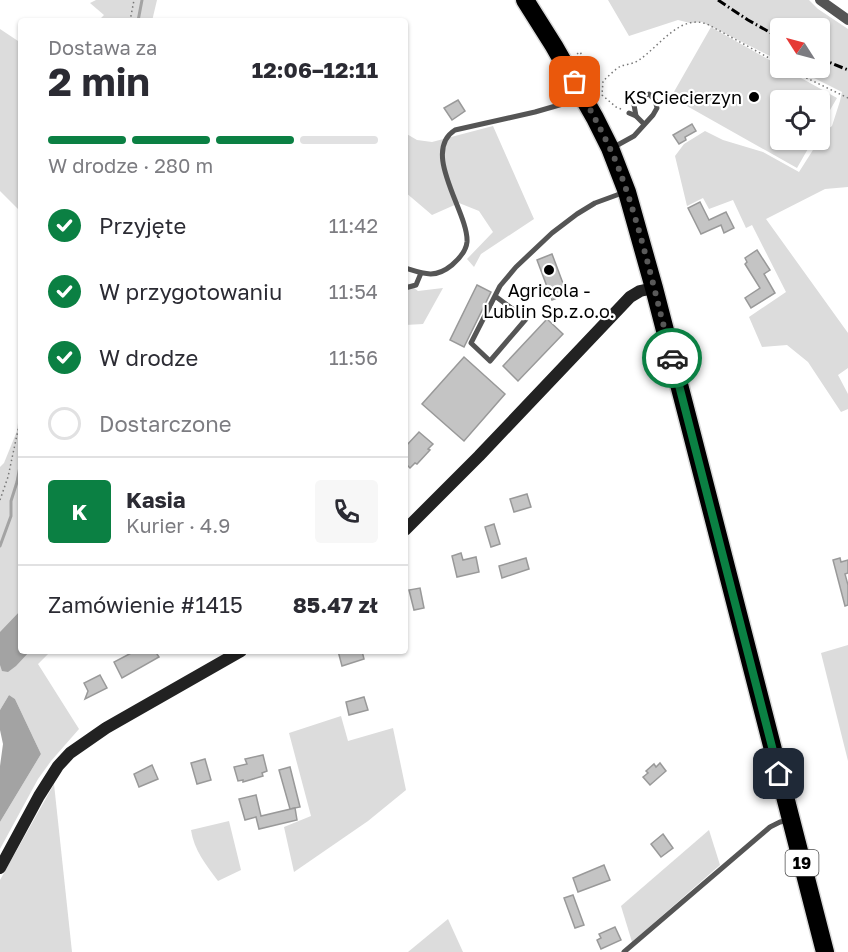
<!DOCTYPE html>
<html lang="pl">
<meta charset="utf-8">
<style>
body{margin:0;font-family:"Golos Text",sans-serif;background:#f7f7f7;color:#2b2b33;height:100vh;display:flex;flex-direction:column;font-size:22px;white-space:nowrap}
*{box-sizing:border-box;margin:0}
p{font-size:20px;color:#7c7c81}
.icon{flex:none;width:33px;height:33px;fill:none;stroke:currentColor;stroke-width:2;stroke-linecap:round;stroke-linejoin:round}
.map{position:relative;flex:1;overflow:hidden}
.sheet{position:absolute;left:18px;top:18px;width:390px;height:636px;display:flex;flex-direction:column;background:#fff;border-radius:6px;box-shadow:0 2px 4px #0004}
.sheet>*{flex:none}
.needle{width:39px;rotate:306deg}
.buttons{position:absolute;left:770px;top:18px;display:grid;gap:12px}
.buttons a{display:grid;place-items:center;width:60px;height:60px;border-radius:6px;background:#fff;box-shadow:0 2px 4px #0004;font-size:30px}
.pin{position:absolute;display:grid;place-items:center;width:51px;height:51px;color:#fff;margin:-26px;border-radius:12px;box-shadow:0 3px 9px #0006}
.courier{position:absolute;display:grid;place-items:center;width:60px;height:60px;margin:-30px;border:4px solid #0b8043;border-radius:50%;background:#fff;color:#222;box-shadow:0 2px 8px #0007}
.overview em{font-style:normal;font-weight:700}
.overview div{display:flex;flex-direction:column-reverse}
.overview{display:flex;align-items:center;justify-content:space-between;height:102px;padding:0 30px}
h1{font-size:39px;font-weight:700;line-height:45px}
.bar{display:grid;grid-template-columns:repeat(4,1fr);gap:9px 6px;align-content:center;height:72px;padding:0 30px}
.bar i{height:8px;border-radius:4px;background:#e1e1e2}
.bar .selected{background:#0b8043}
.bar p{grid-column:span 4}
.line{display:flex;align-items:center;gap:15px;padding:0 30px;border-top:2px solid #e1e1e2}
.line div{flex:1}
.round{display:grid;place-items:center;flex:none;width:63px;height:63px;border-radius:6px;background:#f7f7f7}
ol{padding:0 30px;list-style:none}
li{display:flex;align-items:center;gap:18px;height:66px}
li p{margin-inline-start:auto}
li .icon{padding:6px;border-radius:50%;background:#0b8043;color:#fff;stroke-width:4}
li:last-child{color:#7c7c81}
li i{width:33px;height:33px;border:3px solid #e1e1e2;border-radius:50%}
.map>svg:first-child{display:block}
.green{fill:#dcdcdc}
.water{fill:#a3a3a3}
.lines{fill:none;stroke-linecap:round;stroke-linejoin:round}
.stream{stroke:#a3a3a3;stroke-width:3}
.building{fill:#c4c4c4;stroke:#999;stroke-width:1.5}
.highway-casing{stroke:#dbdbdb;stroke-width:21}
.path{stroke:#777;stroke-width:1.5;stroke-dasharray:1.5 3;stroke-linecap:butt}
.lane{stroke:#555;stroke-width:5}
.street{stroke:#555;stroke-width:10}
.secondary{stroke:#222;stroke-width:12}
.highway{stroke:#000;stroke-width:18}
.rail{stroke:#000;stroke-width:3;stroke-dasharray:9 3 1.5 3;stroke-linecap:butt}
.done{stroke:#595959;stroke-width:6;stroke-dasharray:0 10.8}
.route{stroke:#0b8043;stroke-width:8}
.poi-dot{fill:#000;stroke:#fff;stroke-width:2}
.labels{text-anchor:middle;dominant-baseline:central;stroke-width:4.5;stroke-linejoin:round;paint-order:stroke}
.shield{fill:#fff;stroke:#4c4c4c;stroke-width:1.5}
.shield-label{font-size:16px;font-weight:bold;fill:#000}
.poi-label{font-size:18px;fill:#000;stroke:#fff;text-anchor:end}
</style>
<div class="map">
<svg width="848" height="952" viewBox="0 0 848 952">
<rect width="100%" height="100%" fill="#fff"/>
<g class="green">
<path d="M 96,0 L 157,0 L 152,21 L 98,21 L 104,15 L 90,3 Z"/>
<path d="M 608,0 L 809,0 L 818,9 L 848,29 L 848,187 L 825,189 L 766,219 L 848,333 L 848,368 L 838,375 L 848,394 L 848,409 L 841,412 L 808,362 L 787,345 L 762,347 L 749,317 L 786,292 L 752,225 L 746,228 L 733,200 L 709,209 L 703,198 L 687,206 L 675,156 L 684,144 L 705,131 L 723,140 L 763,152 L 799,172 L 825,131 L 832,126 L 840,101 L 842,92 L 794,68 L 819,68 L 819,28 L 780,28 L 780,61 L 702,22 L 690,23 L 678,20 L 629,36 Z"/>
<path d="M 711,27 L 780,66 L 780,68 L 783,68 L 837,98 L 819,129 L 819,100 L 780,100 L 780,140 L 813,140 L 797,168 L 671,97 Z"/>
<path d="M 0,29 L 21,43 L 21,212 L 0,191 Z"/>
<path d="M 493,126 L 534,219 L 481,254 L 474,267 L 467,259 L 493,232 L 479,211 L 459,203 L 432,215 L 405,192 L 405,133 L 417,140 L 432,142 Z"/>
<path d="M 405,281 L 418,291 L 443,288 L 423,324 L 405,325 Z"/>
<path d="M 21,398 L 21,651 L 51,651 L 38,664 L 79,729 L 51,761 L 38,779 L 0,849 L 0,822 L 41,754 L 15,699 L 9,695 L 0,710 L 0,467 L 4,463 L 17,431 Z"/>
<path d="M 848,645 L 848,761 L 821,653 Z"/>
<path d="M 341,716 L 348,741 L 393,728 L 406,790 L 368,821 L 294,872 L 284,827 L 311,816 L 289,733 Z"/>
<path d="M 54,784 L 72,952 L 0,952 L 0,880 Z"/>
<path d="M 229,821 L 241,870 L 218,881 C 206,865 194,850 191,830 Z"/>
<path d="M 709,830 L 720,865 L 632,942 L 621,906 Z"/>
<path d="M 448,919 L 463,952 L 408,952 Z"/>
</g>
<g class="water">
<path d="M 21,610 L 21,651 L 30,651 L 16,666 L 8,672 L 2,671 L 0,665 L 0,632 Z"/>
<path d="M 9,695 L 15,699 L 41,754 L 0,822 L 0,766 L 3,744 L 0,730 L 0,710 Z"/>
</g>
<g class="lines">
<g class="stream">
<path d="M 138,21 L 142,0"/>
<path d="M 0,546 L 11,516 L 11,501 L 17,482 L 21,461"/>
</g>
</g>
<g class="building">
<path d="M 458,100 L 465,111 L 452,120 L 444,108 Z"/>
<path d="M 692,124 L 696,131 L 685,137 L 686,140 L 679,144 L 673,135 Z"/>
<path d="M 700,202 L 709,220 L 726,212 L 734,228 L 724,233 L 721,225 L 701,234 L 688,208 Z"/>
<path d="M 757,250 L 770,270 L 764,274 L 775,293 L 751,308 L 745,298 L 760,288 L 745,264 L 747,262 L 745,258 Z"/>
<path d="M 552,254 L 567,294 L 552,300 L 537,260 Z"/>
<path d="M 477,285 L 491,292 L 464,347 L 450,340 Z"/>
<path d="M 547,319 L 563,334 L 518,381 L 503,366 Z"/>
<path d="M 464,357 L 505,394 L 464,441 L 422,404 Z"/>
<path d="M 419,432 L 433,444 L 428,449 L 430,450 L 417,464 L 415,463 L 410,468 L 405,463 L 405,447 Z"/>
<path d="M 527,494 L 531,507 L 514,512 L 510,499 Z"/>
<path d="M 494,524 L 500,544 L 491,547 L 485,527 Z"/>
<path d="M 461,553 L 463,560 L 476,557 L 479,572 L 457,577 L 452,556 Z"/>
<path d="M 526,558 L 529,569 L 502,578 L 499,566 Z"/>
<path d="M 840,558 L 841,562 L 848,560 L 848,573 L 845,574 L 848,585 L 848,605 L 845,606 L 833,560 Z"/>
<path d="M 420,588 L 424,608 L 414,610 L 409,590 Z"/>
<path d="M 135,651 L 155,651 L 159,657 L 122,678 L 114,662 Z"/>
<path d="M 338,651 L 362,651 L 364,659 L 342,666 Z"/>
<path d="M 100,675 L 107,688 L 85,699 L 88,691 L 84,683 Z"/>
<path d="M 364,697 L 368,710 L 349,715 L 346,702 Z"/>
<path d="M 263,755 L 267,771 L 262,773 L 263,776 L 243,782 L 243,780 L 238,781 L 234,767 L 247,764 L 245,759 Z"/>
<path d="M 205,759 L 211,780 L 197,784 L 191,763 Z"/>
<path d="M 660,763 L 666,771 L 650,785 L 643,777 L 648,773 L 646,771 L 654,764 L 656,767 Z"/>
<path d="M 152,765 L 158,779 L 139,787 L 134,774 Z"/>
<path d="M 290,767 L 300,807 L 290,809 L 279,770 Z"/>
<path d="M 256,795 L 261,816 L 295,808 L 297,820 L 259,829 L 256,817 L 245,820 L 239,799 Z"/>
<path d="M 663,834 L 673,848 L 661,857 L 651,844 Z"/>
<path d="M 604,865 L 610,880 L 578,892 L 573,878 Z"/>
<path d="M 573,895 L 584,925 L 575,928 L 564,898 Z"/>
<path d="M 615,927 L 621,940 L 601,949 L 597,940 L 601,938 L 599,934 Z"/>
</g>
<g class="lines">
<g class="highway-casing">
<path id="highway" d="M 525,0 L 554,46 L 595,118 L 610,148 L 627,192 L 654,288 L 688,419 L 825,952"/>
</g>
<g class="path">
<path d="M 130,21 L 134,0"/>
<path d="M 577,54 L 580,52 L 594,75"/>
<path d="M 786,68 L 848,98"/>
<path d="M 621,109 L 616,107 L 602,95 L 603,81 C 609,76 615,69 621,66 C 627,64 634,64 639,60 C 660,46 681,12 709,25 L 780,64"/>
<path d="M 0,500 L 8,477 L 21,416"/>
</g>
<g class="lane">
<path d="M 629,113 L 636,116 L 644,124"/>
<path d="M 614,147 L 634,136 L 653,115 L 657,108 L 655,100 L 649,94 L 641,97 L 634,105 L 636,116"/>
<path d="M 405,268 C 424,274 435,279 452,265 C 459,259 466,252 467,242 C 469,213 420,152 455,130 L 535,112 L 580,99"/>
<path d="M 405,288 L 416,285 L 421,273"/>
<path d="M 495,296 L 526,319 L 490,361 L 471,343 L 500,286 L 516,267 L 552,233 L 577,214 L 595,203 L 625,192"/>
<path d="M 624,952 L 770,827 L 780,822 L 789,820"/>
</g>
<path class="street" d="M 820,0 L 848,20"/>
<g class="secondary">
<path d="M 405,530 L 479,456 L 630,297 L 640,291 L 654,288"/>
<path d="M 0,868 L 39,796 L 58,766 L 70,753 L 106,728 L 241,651"/>
</g>
<use href="#highway" class="highway"/>
<g class="rail">
<path d="M 718,0 L 748,20 L 780,38"/>
<path d="M 819,58 L 848,70"/>
</g>
</g>
<g class="lines">
<path class="done" d="M 575,82 C 590,109 605,136 617,164 C 641,227 655,294 672,358"/>
<path class="route" d="M 672,358 L 779,774"/>
</g>
<g class="poi-dot">
<circle cx="754" cy="97" r="6"/>
<circle cx="549" cy="270" r="6"/>
</g>
<g class="labels">
<rect class="shield" x="785.5" y="850" width="33" height="26" rx="4.5"/>
<g class="shield-label">
<text x="802" y="863">19</text>
</g>
<g class="poi-label">
<text x="742" y="97">KS Ciecierzyn</text>
<text x="549" y="290" text-anchor="middle">Agricola -<tspan x="549" dy="21">Lublin Sp.z.o.o.</tspan></text>
</g>
</g>
</svg>
<div class="buttons">
<a><svg class="needle" viewBox="-14 -14 28 28"><path d="M0-13l5 13h-10z" fill="#e53935"/><path d="M0 13l5-13h-10z" fill="#7c7c81"/></svg></a>
<a><svg class="icon" aria-label="locate" viewBox="0 0 24 24"><circle cx="12" cy="12" r="6"/><path d="M12 2v4M12 18v4M2 12h4M18 12h4"/></svg></a>
</div>
<div class="pin" style="left:575px;top:82px;background:#ea580c"><svg class="icon" aria-label="bag" viewBox="0 0 24 24"><path d="M5 8h14l-1 12H6zM9 8a3 3 0 0 1 6 0"/></svg></div>
<div class="pin" style="left:779px;top:774px;background:#1f2937"><svg class="icon" aria-label="home" viewBox="0 0 24 24"><path d="M3 11l9-7 9 7M6 9v11h12V9"/></svg></div>
<div class="courier" style="left:672px;top:358px"><svg class="icon" aria-label="car" viewBox="0 0 24 24"><path d="M5 17H2v-5l4-1 3-4h7l3 4 3 1v5h-3M9 17h6M6 11h13"/><circle cx="7" cy="17" r="2"/><circle cx="17" cy="17" r="2"/></svg></div>
<section class="sheet">
<div class="overview"><div><h1>2 min</h1><p>Dostawa za</p></div><em>12:06–12:11</em></div>
<div class="bar"><i class="selected"></i><i class="selected"></i><i class="selected"></i><i></i><p>W drodze · 280 m</p></div>
<ol>
<li><svg class="icon" aria-label="check" viewBox="0 0 24 24"><path d="M5 12l5 5 9-10"/></svg>Przyjęte<p>11:42</p></li>
<li><svg class="icon" aria-label="check" viewBox="0 0 24 24"><path d="M5 12l5 5 9-10"/></svg>W przygotowaniu<p>11:54</p></li>
<li><svg class="icon" aria-label="check" viewBox="0 0 24 24"><path d="M5 12l5 5 9-10"/></svg>W drodze<p>11:56</p></li>
<li><i></i>Dostarczone</li>
</ol>
<div class="line" style="height:108px"><b class="round" style="background:#0b8043;color:#fff">K</b><div><b>Kasia</b><p>Kurier · 4.9</p></div><a class="round"><svg class="icon" aria-label="phone" viewBox="0 0 24 24"><path d="M5 4h4l2 5-3 2q2 4 5 5l2-3 5 2v4C11 20 4 13 5 4z"/></svg></a></div>
<div class="line" style="height:78px"><div>Zamówienie #1415</div><b>85.47 zł</b></div>
</section>
</div>
